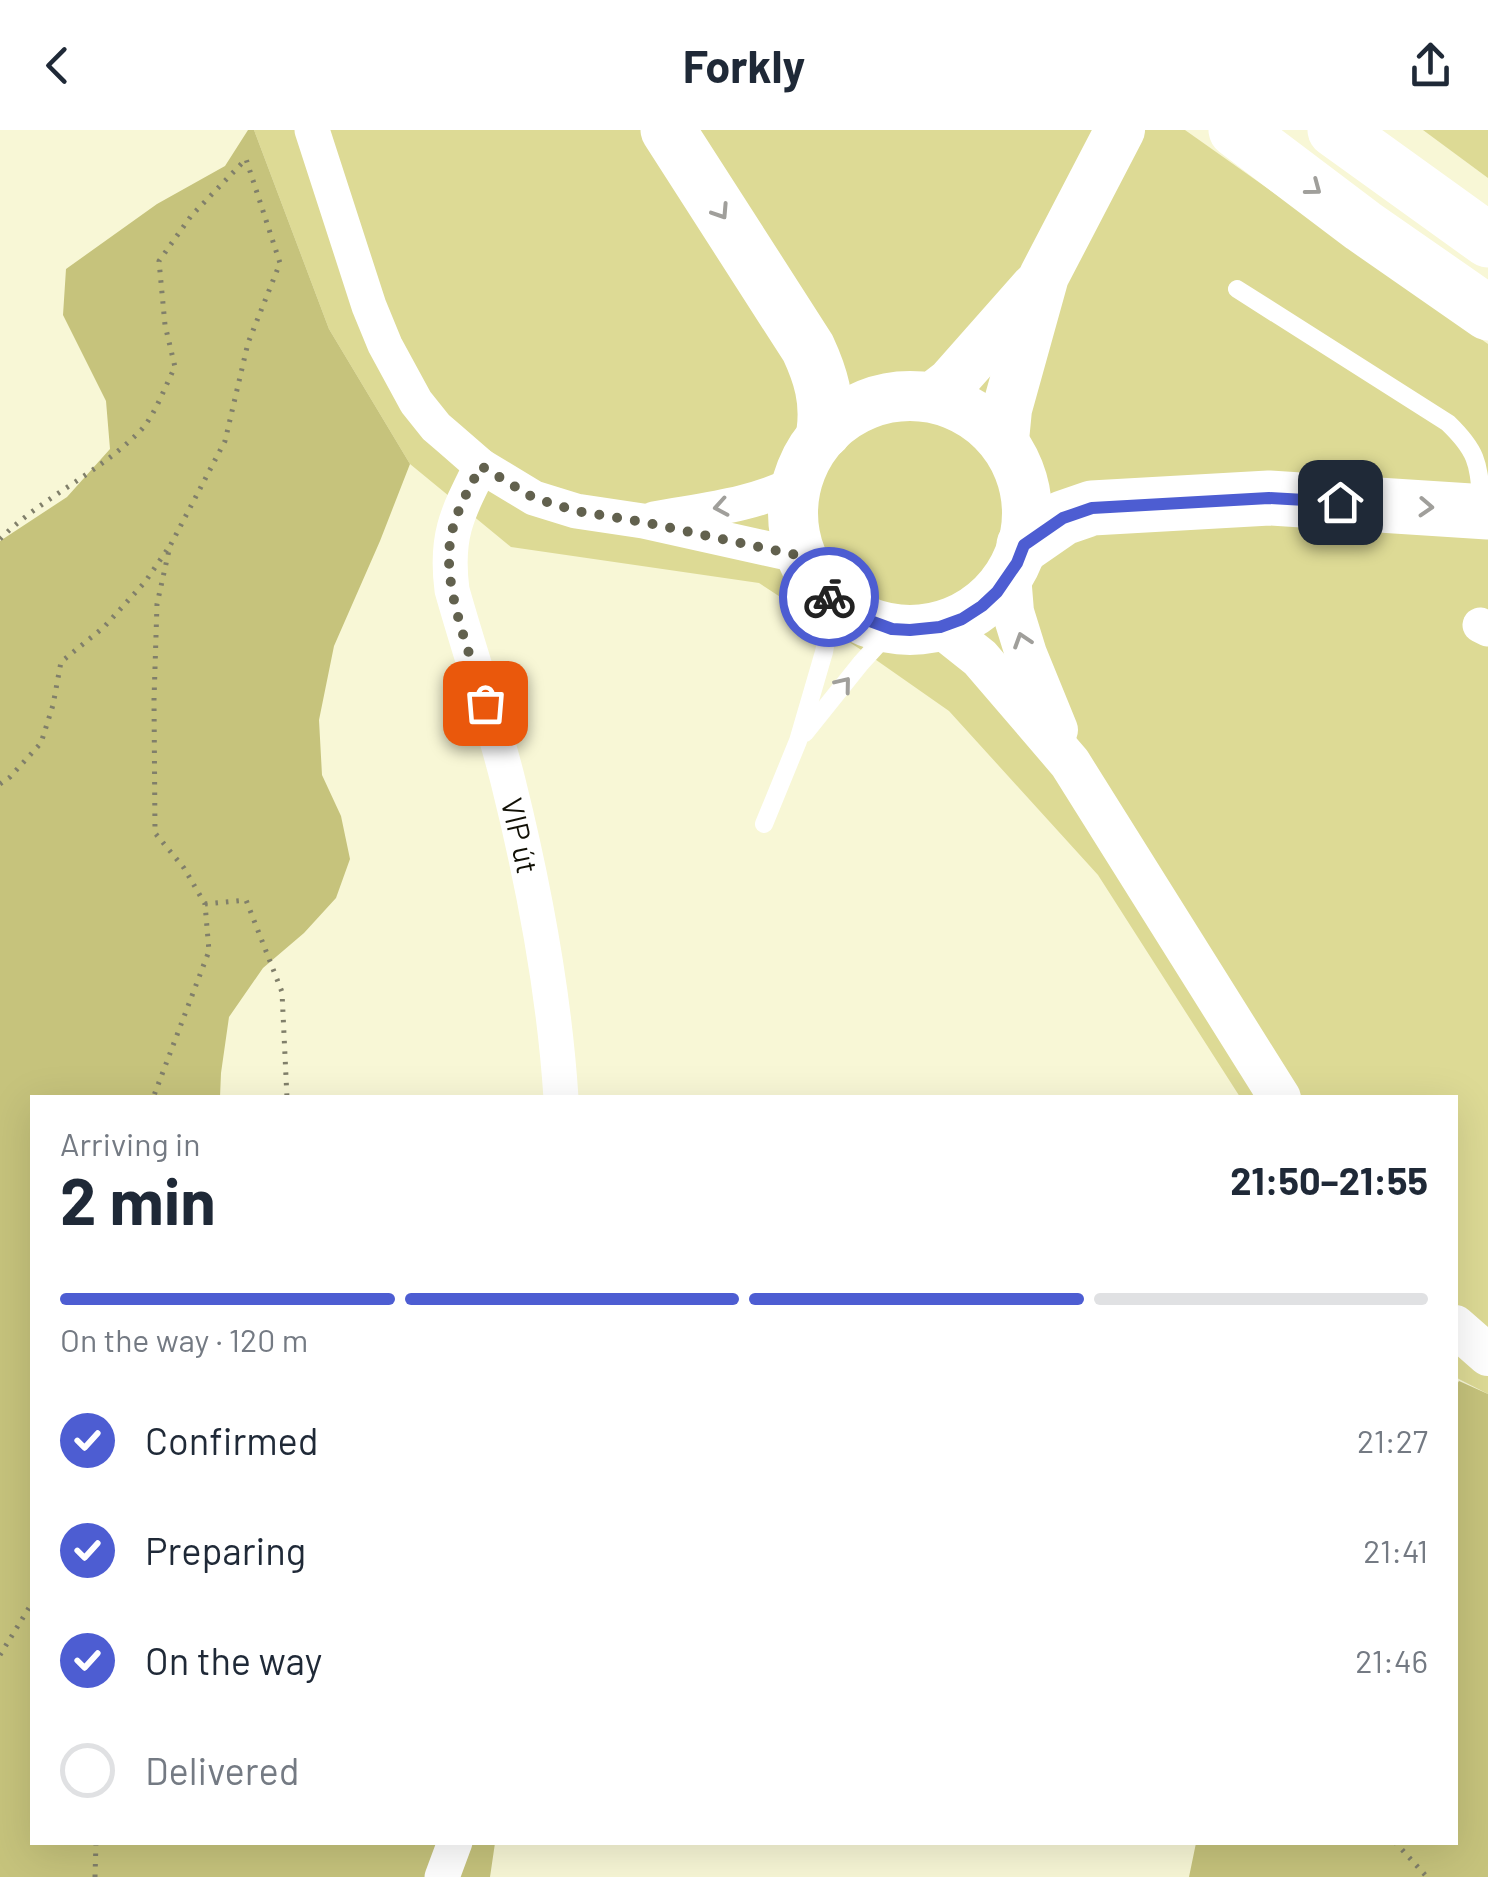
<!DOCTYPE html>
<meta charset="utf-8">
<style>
body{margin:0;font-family:Barlow,sans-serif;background:#f2f2f3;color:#1f2937;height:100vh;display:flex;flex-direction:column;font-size:38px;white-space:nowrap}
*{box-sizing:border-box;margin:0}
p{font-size:32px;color:#747a83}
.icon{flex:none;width:55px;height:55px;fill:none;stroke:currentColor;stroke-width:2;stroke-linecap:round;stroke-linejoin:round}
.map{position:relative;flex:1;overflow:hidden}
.sheet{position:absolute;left:30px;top:965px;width:1428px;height:750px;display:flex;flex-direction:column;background:#fff;border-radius:0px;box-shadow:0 10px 40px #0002}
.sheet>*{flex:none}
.pin{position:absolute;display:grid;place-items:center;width:85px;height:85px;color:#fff;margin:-42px;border-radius:20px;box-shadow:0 5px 15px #0006}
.courier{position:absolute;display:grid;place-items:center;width:100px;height:100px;margin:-50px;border:8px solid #4d5dd2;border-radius:50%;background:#fff;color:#222;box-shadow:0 2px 12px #0007}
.head em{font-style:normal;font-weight:700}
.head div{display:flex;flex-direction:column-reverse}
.head{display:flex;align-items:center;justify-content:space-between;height:170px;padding:0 30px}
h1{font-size:65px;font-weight:700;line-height:75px}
.bar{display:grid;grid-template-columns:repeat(4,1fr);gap:15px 10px;align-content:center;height:120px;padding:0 30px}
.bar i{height:12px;border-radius:8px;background:#e0e1e3}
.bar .active{background:#4d5dd2}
.bar p{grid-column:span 4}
ol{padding:0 30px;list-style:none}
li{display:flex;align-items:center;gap:30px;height:110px}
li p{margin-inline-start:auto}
li .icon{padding:10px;border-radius:50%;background:#4d5dd2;color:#fff;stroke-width:4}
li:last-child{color:#747a83}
li i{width:55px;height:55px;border:5px solid #e0e1e3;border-radius:50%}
header{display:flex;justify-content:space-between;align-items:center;height:130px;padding:0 30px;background:#fff;font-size:45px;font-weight:700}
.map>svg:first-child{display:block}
.green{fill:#ddda95}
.forest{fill:#c6c37c}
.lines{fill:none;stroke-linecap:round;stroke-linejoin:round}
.path{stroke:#807f6a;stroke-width:5;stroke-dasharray:2.5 8;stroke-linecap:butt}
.service{stroke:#fff;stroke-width:18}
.minor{stroke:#fff;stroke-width:35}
.tertiary{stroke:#fff;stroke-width:42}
.secondary{stroke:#fff;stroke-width:50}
.motorway{stroke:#fff;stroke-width:55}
.oneway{stroke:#a09f9b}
.done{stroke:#62614e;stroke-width:10;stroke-dasharray:0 18}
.route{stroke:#4d5dd2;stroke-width:12}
.labels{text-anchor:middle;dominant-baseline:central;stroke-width:10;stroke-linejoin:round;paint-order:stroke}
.street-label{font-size:30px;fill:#111005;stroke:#fff}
</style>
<header><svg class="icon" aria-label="back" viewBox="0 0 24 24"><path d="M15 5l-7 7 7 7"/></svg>Forkly<svg class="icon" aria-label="share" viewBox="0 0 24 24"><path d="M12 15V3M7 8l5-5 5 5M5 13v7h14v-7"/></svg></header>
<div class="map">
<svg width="1488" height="1747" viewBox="0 0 1488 1747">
<rect width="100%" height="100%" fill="#f8f7d6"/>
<g class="green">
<path d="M 254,0 L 1185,0 L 1488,214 L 1488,1264 L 1455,1247 L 1455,968 L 1240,967 L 1098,745 L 949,581 L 869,525 L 759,453 L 511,417 L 410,334 L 329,199 Z"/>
<path d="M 1423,0 L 1488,0 L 1488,48 Z"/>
</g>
<g class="forest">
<path d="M 248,0 L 254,0 L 329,199 L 410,334 L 380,411 L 334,516 L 319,590 L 322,645 L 341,686 L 350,729 L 336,768 L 304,803 L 263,838 L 229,887 L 221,943 L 220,967 L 32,968 L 32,1712 L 495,1713 L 490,1747 L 0,1747 L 0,411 L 67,367 L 110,319 L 106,271 L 63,185 L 66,139 L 157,74 L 225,36 Z"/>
<path d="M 1459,1251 L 1488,1264 L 1488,1747 L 1189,1747 L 1196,1713 L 1455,1712 L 1455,1257 Z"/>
</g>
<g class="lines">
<g class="path">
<path d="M 0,409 C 42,367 100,343 142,299 C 156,283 165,256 175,237 L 165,195 L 159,131 L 191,86 L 246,29 L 280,133 L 248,213 L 225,311 L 170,416 L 157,474 L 154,570 L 155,703 L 184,738 L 205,774 L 209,821 L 153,968"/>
<path d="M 0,654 L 10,647 L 41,613 L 53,575 L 61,532 L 104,497 L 145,452 L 167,420"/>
<path d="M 205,774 L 246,770 L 282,862 L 287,968"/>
<path d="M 0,1525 L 32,1473"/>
<path d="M 1395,1712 L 1427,1747"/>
<path d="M 95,1747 L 96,1712"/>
</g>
<g class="service">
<path d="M 1237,159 L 1448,293 C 1480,324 1478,335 1482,377"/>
<path d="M 805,603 L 861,533 L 892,499"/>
<path d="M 764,694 L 798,611 L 824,522 L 833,472"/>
</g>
<g class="minor">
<path d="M 312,0 L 369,176 L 385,215 L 416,272 L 436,297 L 450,309 L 481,336 L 534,368 L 576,381 L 643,391 L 801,426"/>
<path id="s1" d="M 481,336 C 457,384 445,406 452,460 C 470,524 492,587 508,651 C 534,755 554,860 561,968"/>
<path d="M 654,389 C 702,380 752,376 796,353"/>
<path d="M 1480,495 L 1488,499"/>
<path d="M 442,1747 L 455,1712"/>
</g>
<g class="tertiary">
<path d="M 1010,445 L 1013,482 L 1026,524 L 1057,600"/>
<path d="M 941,497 L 980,528 L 1070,633 L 1280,968"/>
<path d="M 1455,1196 L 1488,1225"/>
</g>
<g class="secondary">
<circle cx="910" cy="383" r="117"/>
<path d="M 933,267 L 951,253 L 1035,158"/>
<path d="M 1004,310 L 1007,279 L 1044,146 L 1120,0"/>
</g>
<g class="motorway">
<path d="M 668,0 L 808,218 C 821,246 828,270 824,301"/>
<path d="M 1236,0 L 1363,96 L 1488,183"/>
<path d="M 1335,0 L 1488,110"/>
<path d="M 1024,415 L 1063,388 L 1092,378 L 1269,368 L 1488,382"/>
</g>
</g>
<defs><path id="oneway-chevron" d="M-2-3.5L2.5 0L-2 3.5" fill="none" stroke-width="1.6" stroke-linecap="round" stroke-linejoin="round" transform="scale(2.5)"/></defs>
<g class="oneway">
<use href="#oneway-chevron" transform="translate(1314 58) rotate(37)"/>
<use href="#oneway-chevron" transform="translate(721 82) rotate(57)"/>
<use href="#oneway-chevron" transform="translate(721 377) rotate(170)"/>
<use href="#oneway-chevron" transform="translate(1426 377) rotate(3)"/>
<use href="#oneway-chevron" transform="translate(1022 510) rotate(-108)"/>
<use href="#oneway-chevron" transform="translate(844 554) rotate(-51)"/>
</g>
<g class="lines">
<path class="done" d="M 485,573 C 471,525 441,456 451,407 C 455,382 469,359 481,336 L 534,368 L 576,381 L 643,392 L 801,426 L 813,449 L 829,467"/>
<path class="route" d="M 829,467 L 851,484 L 892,499 L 910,500 L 940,497 L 962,489 L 982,476 L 997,462 L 1017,433 L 1024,415 L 1063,388 L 1092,378 L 1269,368 L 1340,372"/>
</g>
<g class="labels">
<g class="street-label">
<text stroke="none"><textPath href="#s1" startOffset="385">VIP út</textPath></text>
</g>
</g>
</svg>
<div class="pin" style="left:485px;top:573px;background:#ea580c"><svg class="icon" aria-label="bag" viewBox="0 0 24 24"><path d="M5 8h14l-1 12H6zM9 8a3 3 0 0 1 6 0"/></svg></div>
<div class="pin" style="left:1340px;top:372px;background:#1f2937"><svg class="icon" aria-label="home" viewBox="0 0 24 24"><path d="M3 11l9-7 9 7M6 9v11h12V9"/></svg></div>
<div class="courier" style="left:829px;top:467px"><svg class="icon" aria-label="bike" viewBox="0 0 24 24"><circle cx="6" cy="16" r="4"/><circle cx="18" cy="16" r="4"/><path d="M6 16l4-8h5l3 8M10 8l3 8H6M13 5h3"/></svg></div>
<section class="sheet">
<div class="head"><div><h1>2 min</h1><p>Arriving in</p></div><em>21:50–21:55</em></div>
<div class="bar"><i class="active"></i><i class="active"></i><i class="active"></i><i></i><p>On the way · 120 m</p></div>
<ol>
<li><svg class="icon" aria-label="check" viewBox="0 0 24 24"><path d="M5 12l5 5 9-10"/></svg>Confirmed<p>21:27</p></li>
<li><svg class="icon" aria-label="check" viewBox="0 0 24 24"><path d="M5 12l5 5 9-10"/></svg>Preparing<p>21:41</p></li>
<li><svg class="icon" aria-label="check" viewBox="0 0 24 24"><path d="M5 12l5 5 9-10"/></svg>On the way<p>21:46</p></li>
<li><i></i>Delivered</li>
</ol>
</section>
</div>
